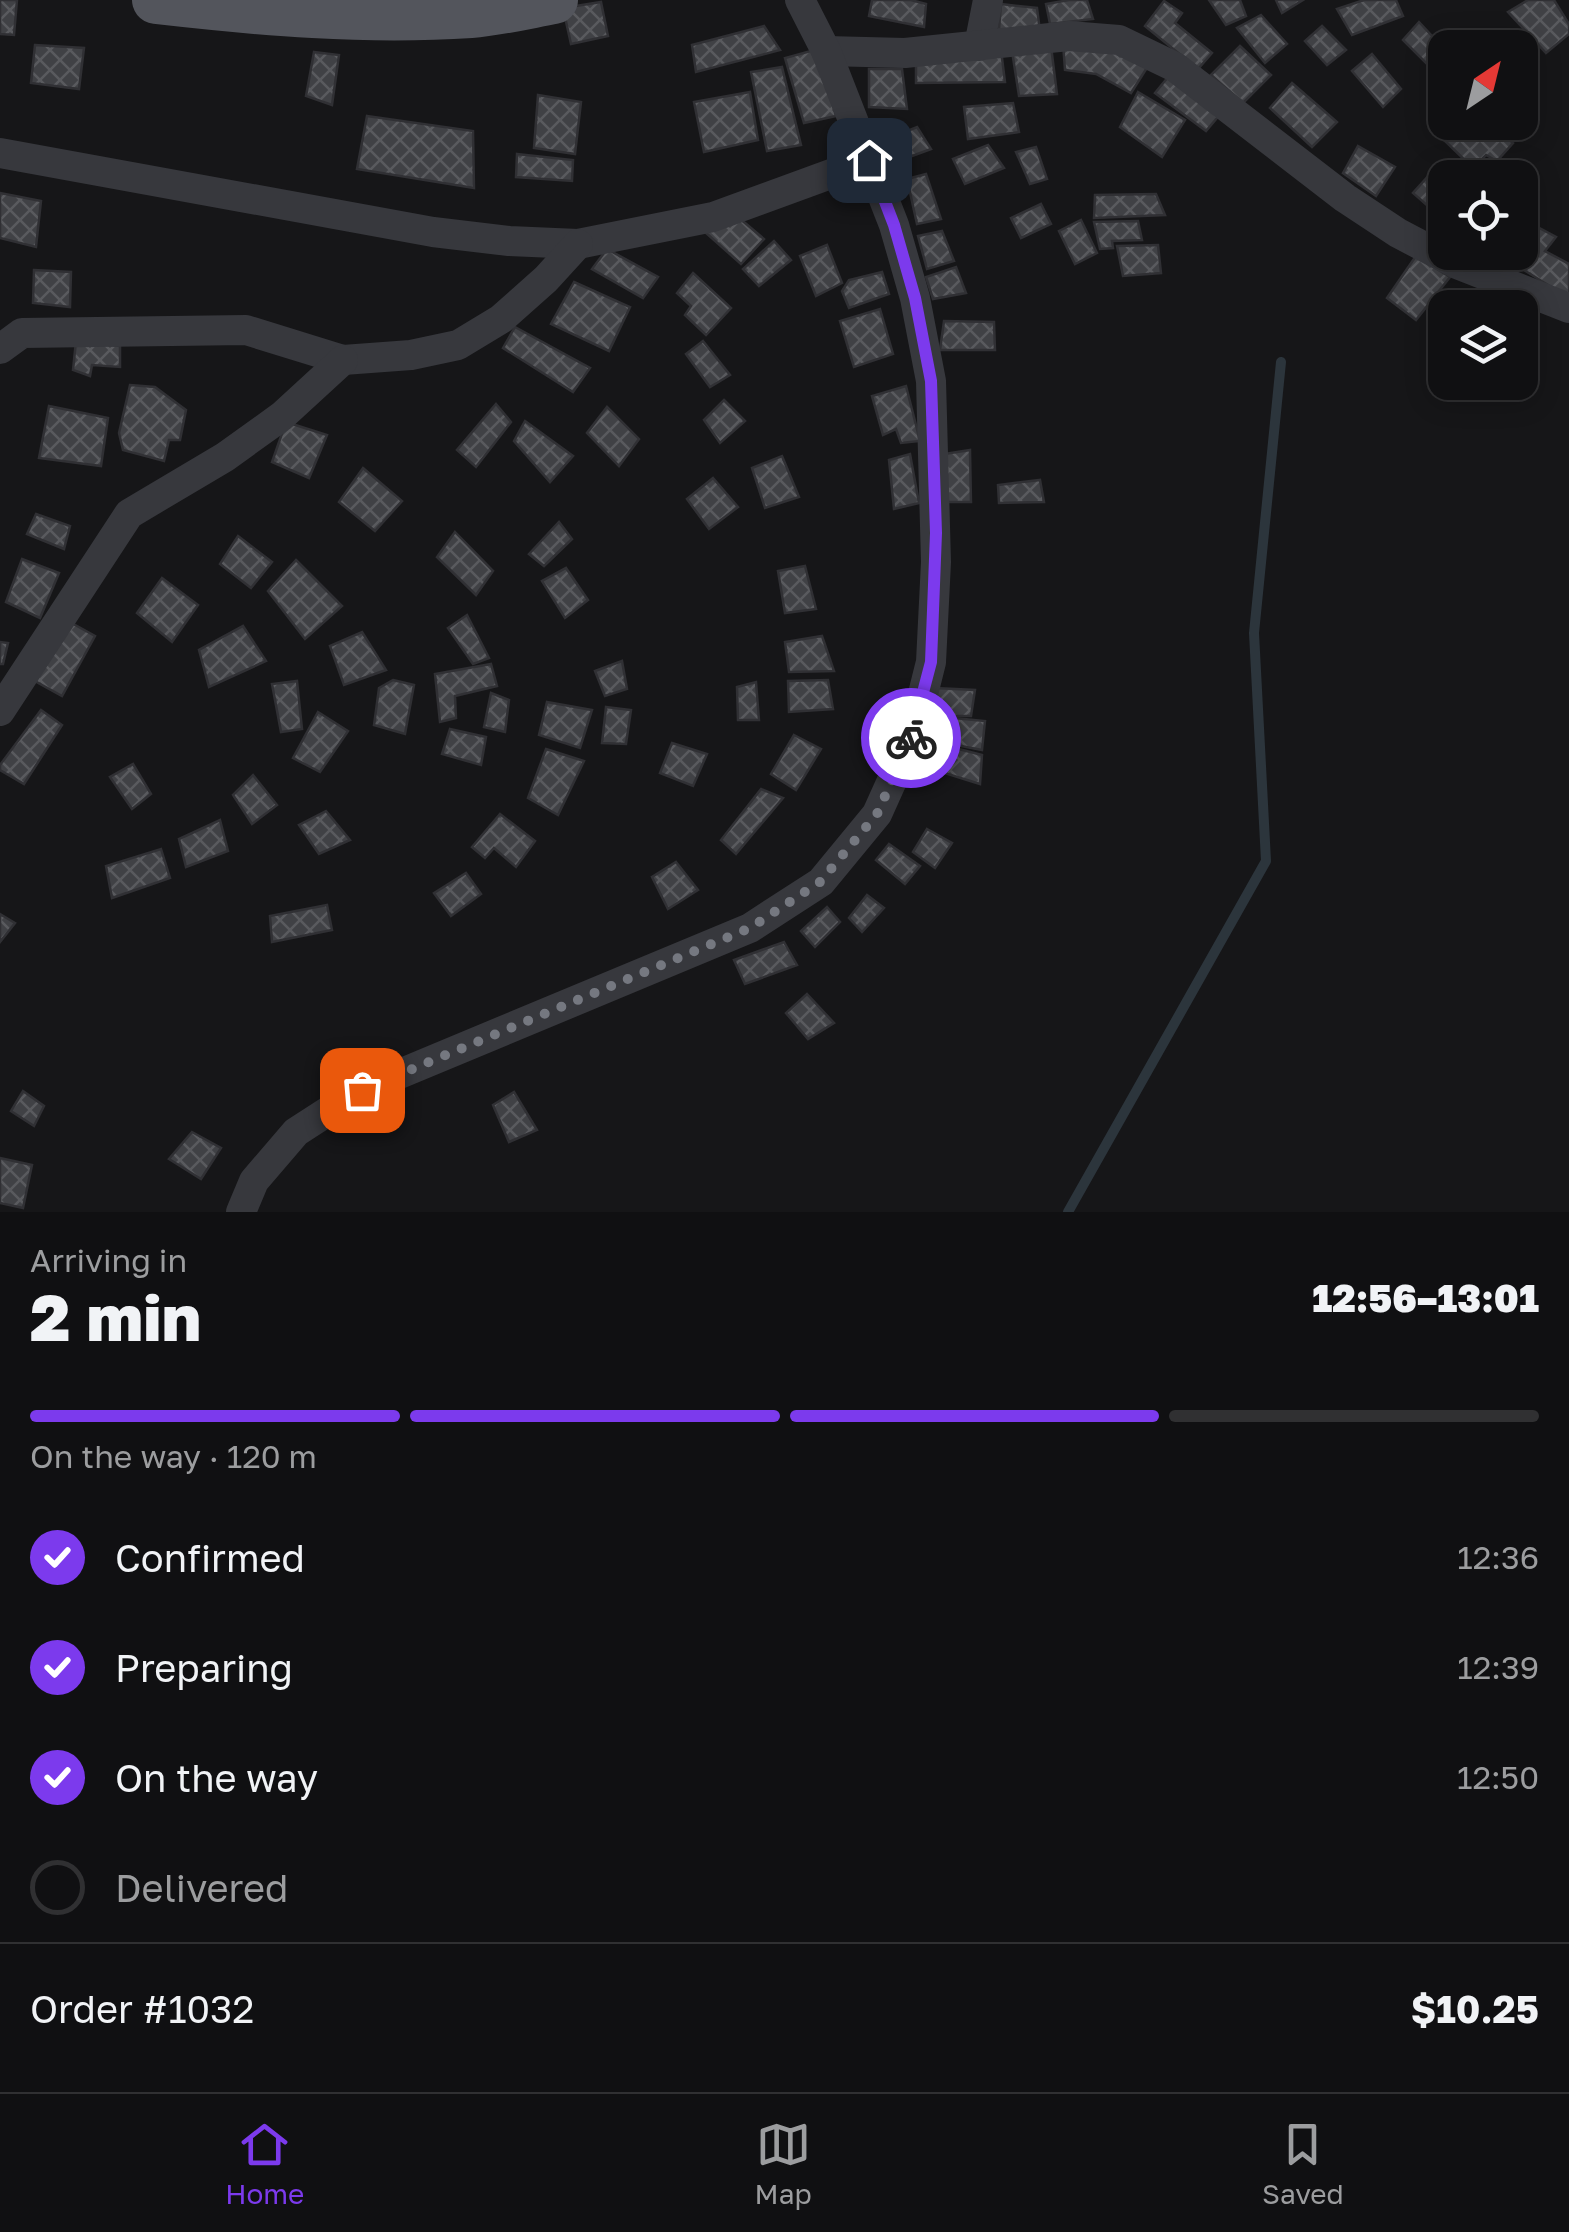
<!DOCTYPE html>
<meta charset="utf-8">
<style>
body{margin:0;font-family:"Golos Text",sans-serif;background:#1e1e20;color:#f1f3f6;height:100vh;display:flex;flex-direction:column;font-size:38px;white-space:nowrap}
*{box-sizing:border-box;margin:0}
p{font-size:32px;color:#9c9d9f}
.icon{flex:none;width:55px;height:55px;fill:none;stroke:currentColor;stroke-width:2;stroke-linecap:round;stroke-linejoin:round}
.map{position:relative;height:1212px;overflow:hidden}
.sheet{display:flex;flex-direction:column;background:#101012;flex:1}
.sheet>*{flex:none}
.needle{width:65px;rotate:35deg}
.fabs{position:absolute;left:1428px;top:30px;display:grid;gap:20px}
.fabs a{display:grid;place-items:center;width:110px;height:110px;border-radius:20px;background:#101012;box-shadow:0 5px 25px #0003,0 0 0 2px #303032;font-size:50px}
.pin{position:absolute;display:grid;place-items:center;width:85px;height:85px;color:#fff;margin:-42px;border-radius:20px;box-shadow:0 5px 15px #0006}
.courier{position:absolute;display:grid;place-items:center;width:100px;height:100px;margin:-50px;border:8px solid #7c3aed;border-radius:50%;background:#fff;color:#222;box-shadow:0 2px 12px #0007}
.overview em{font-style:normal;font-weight:800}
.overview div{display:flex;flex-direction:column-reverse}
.overview{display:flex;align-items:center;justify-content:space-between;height:170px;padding:0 30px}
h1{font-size:65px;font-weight:800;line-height:75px}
.bar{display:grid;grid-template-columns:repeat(4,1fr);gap:15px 10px;align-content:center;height:120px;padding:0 30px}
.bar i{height:12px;border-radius:8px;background:#303032}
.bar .selected{background:#7c3aed}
.bar p{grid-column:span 4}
.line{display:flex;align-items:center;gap:25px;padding:0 30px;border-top:2px solid #303032}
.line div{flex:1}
ol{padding:0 30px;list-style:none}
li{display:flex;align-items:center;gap:30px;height:110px}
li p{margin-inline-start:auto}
li .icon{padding:10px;border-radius:50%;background:#7c3aed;color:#fff;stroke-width:4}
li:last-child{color:#9c9d9f}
li i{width:55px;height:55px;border:5px solid #303032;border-radius:50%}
.menu{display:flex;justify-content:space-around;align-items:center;height:140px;border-top:2px solid #303032;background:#101012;font-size:28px;color:#9c9d9f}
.menu a{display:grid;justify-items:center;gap:5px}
.menu .selected{color:#7c3aed}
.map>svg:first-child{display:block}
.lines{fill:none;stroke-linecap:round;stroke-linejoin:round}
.stream{stroke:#2c353c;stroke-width:10}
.building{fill:url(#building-cross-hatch);stroke:#303034;stroke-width:2.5}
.minor{stroke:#37383d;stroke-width:30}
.primary{stroke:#53555c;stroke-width:48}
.done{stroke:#757880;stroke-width:10;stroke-dasharray:0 18}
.route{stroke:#7c3aed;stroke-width:12}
</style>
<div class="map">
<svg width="1569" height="1212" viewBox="0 0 1569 1212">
<defs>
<pattern id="building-cross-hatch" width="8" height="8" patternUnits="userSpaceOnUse" patternTransform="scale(2.5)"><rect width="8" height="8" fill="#404145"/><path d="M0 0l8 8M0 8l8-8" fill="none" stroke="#595a5e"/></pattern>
</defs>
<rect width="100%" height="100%" fill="#161618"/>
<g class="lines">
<path class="stream" d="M 1068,1212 L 1266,861 L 1254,633 L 1281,362"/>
</g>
<g class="building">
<path d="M 0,0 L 17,0 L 14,35 L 0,34 Z"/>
<path d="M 872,0 L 911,0 L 926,4 L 924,27 L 869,16 Z"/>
<path d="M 1069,0 L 1087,0 L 1093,19 L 1050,24 L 1046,4 Z"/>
<path d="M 1209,0 L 1240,0 L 1246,16 L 1226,25 Z"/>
<path d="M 1276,0 L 1303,0 L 1282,13 Z"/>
<path d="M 1364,0 L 1396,0 L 1403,16 L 1352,35 L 1337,9 Z"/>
<path d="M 1528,0 L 1554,0 L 1569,24 L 1569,34 L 1546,53 L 1508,12 Z"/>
<path d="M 1164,1 L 1182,13 L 1175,23 L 1212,53 L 1198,69 L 1145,26 Z"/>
<path d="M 601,2 L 608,36 L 571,44 L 563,8 Z"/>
<path d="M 1001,4 L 1037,8 L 1040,31 L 999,29 Z"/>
<path d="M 1261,15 L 1287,44 L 1265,63 L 1237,28 Z"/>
<path d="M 1419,22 L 1445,50 L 1445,82 L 1403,40 Z"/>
<path d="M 764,26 L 780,50 L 696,72 L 692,45 Z"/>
<path d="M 1322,26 L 1346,50 L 1327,65 L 1305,41 Z"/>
<path d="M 1063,43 L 1116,46 L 1150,63 L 1131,93 L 1096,74 L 1065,70 Z"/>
<path d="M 35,45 L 84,48 L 79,89 L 31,83 Z"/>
<path d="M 1051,46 L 1057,94 L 1019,96 L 1012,51 Z"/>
<path d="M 1240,46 L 1271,75 L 1243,103 L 1211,75 Z"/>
<path d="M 818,49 L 836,116 L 804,123 L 785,58 Z"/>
<path d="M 1001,50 L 1005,82 L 916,83 L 916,57 Z"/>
<path d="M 314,52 L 339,55 L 332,105 L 306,96 Z"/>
<path d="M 1372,54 L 1401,89 L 1383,107 L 1352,71 Z"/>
<path d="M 782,67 L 801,145 L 767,151 L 751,72 Z"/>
<path d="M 869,69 L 902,69 L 907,109 L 869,107 Z"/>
<path d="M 1169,76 L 1222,112 L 1206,131 L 1155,93 Z"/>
<path d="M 1292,83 L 1337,122 L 1312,147 L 1270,108 Z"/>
<path d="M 750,92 L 758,140 L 704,152 L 694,102 Z"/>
<path d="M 1138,92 L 1185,120 L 1162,157 L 1120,127 Z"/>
<path d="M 538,95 L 581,102 L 575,154 L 534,148 Z"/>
<path d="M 1013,103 L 1019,132 L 968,139 L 964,107 Z"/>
<path d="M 367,116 L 473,131 L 474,188 L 357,169 Z"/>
<path d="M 1465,122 L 1490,122 L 1513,143 L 1497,161 L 1486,155 L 1473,168 L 1445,141 Z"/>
<path d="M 917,127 L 931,149 L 896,162 L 885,140 Z"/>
<path d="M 988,145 L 1004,168 L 965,184 L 953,159 Z"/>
<path d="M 1358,146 L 1395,167 L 1376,196 L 1343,173 Z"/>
<path d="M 1036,147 L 1047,179 L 1030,184 L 1016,152 Z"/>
<path d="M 517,154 L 573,160 L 572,181 L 516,177 Z"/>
<path d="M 1431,173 L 1445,185 L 1445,221 L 1413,193 Z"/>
<path d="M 926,174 L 941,219 L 917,224 L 907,179 Z"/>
<path d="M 0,193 L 41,201 L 36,247 L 0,238 Z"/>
<path d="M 1156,194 L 1165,215 L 1094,218 L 1095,195 Z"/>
<path d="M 1041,204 L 1051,224 L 1021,238 L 1011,218 Z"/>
<path d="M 738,217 L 764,239 L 741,264 L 705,232 Z"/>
<path d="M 1081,220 L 1097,253 L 1075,264 L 1059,231 Z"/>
<path d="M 1138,221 L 1142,240 L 1112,241 L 1113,248 L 1100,249 L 1094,222 Z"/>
<path d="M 1532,224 L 1556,237 L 1545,251 L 1569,264 L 1569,298 L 1506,259 L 1511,252 L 1520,252 L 1520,240 Z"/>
<path d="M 942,231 L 954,261 L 927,269 L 918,236 Z"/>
<path d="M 774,241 L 791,260 L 759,286 L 743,269 Z"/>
<path d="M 827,245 L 842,283 L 816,296 L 800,256 Z"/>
<path d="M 1158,245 L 1161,273 L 1123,276 L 1117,246 Z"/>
<path d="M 607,249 L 658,277 L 643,298 L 592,269 Z"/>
<path d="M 1416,256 L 1450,277 L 1416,320 L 1387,298 Z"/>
<path d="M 956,267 L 966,293 L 933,299 L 926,277 Z"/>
<path d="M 34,270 L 71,272 L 70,307 L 33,303 Z"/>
<path d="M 882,272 L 889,294 L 849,308 L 842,291 L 849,280 Z"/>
<path d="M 693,273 L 731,308 L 706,335 L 685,315 L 691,306 L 677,293 Z"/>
<path d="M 574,282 L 630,307 L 609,351 L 551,324 Z"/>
<path d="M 880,309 L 893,354 L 854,367 L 840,321 Z"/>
<path d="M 944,321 L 994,322 L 995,350 L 940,350 Z"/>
<path d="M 515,327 L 590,368 L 573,392 L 503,348 Z"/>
<path d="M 76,341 L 120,346 L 120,367 L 92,365 L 90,376 L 73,370 Z"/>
<path d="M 703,341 L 730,375 L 710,387 L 686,354 Z"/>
<path d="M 130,385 L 155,387 L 186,410 L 180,440 L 169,440 L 164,461 L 123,450 L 119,433 Z"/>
<path d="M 906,386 L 920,441 L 901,443 L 896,429 L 883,435 L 872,396 Z"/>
<path d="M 724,400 L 745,421 L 720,443 L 704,420 Z"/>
<path d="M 496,404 L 511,422 L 476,467 L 457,450 Z"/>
<path d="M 49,406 L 108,418 L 101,466 L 39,458 Z"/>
<path d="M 607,407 L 639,439 L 619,466 L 587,433 Z"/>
<path d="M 525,421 L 573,456 L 550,482 L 514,441 Z"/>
<path d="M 286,422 L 327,435 L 309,478 L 272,462 Z"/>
<path d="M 970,450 L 971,502 L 948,502 L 944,454 Z"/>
<path d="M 910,454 L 919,503 L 894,509 L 889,460 Z"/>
<path d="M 782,456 L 799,497 L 765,508 L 752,468 Z"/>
<path d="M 363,468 L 402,501 L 375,531 L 339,502 Z"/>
<path d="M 713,478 L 738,507 L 709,529 L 687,499 Z"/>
<path d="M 1040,480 L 1044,502 L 999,503 L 998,485 Z"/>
<path d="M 36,514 L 70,526 L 64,549 L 27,534 Z"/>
<path d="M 559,522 L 572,539 L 544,566 L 529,554 Z"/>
<path d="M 455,532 L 493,571 L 476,595 L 437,557 Z"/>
<path d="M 238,536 L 272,562 L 251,588 L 220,564 Z"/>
<path d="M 22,559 L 59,573 L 40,618 L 6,602 Z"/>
<path d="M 296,560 L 342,606 L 305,639 L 268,591 Z"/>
<path d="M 805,566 L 816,609 L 785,613 L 778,571 Z"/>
<path d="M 566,568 L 588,600 L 565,618 L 542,581 Z"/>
<path d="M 162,578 L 198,605 L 172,642 L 137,613 Z"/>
<path d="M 467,615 L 489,658 L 473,664 L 448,628 Z"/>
<path d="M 68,621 L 95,636 L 62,696 L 33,680 Z"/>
<path d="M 243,626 L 266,661 L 209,687 L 199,650 Z"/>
<path d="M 362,632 L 386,670 L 344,685 L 330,646 Z"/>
<path d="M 822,636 L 834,671 L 789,672 L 785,642 Z"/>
<path d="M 0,642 L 8,643 L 3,664 L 0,664 Z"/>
<path d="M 622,661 L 627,689 L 605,696 L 595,671 Z"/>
<path d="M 491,664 L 497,686 L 455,696 L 456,718 L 440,722 L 435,674 Z"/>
<path d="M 393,680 L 414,685 L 405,734 L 374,725 L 379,688 Z"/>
<path d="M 828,680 L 833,709 L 789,712 L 788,681 Z"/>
<path d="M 297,681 L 302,729 L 281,732 L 272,684 Z"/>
<path d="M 756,682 L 759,720 L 738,720 L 737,687 Z"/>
<path d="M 935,688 L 975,690 L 971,716 L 934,716 Z"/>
<path d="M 491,693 L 509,700 L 505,732 L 484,727 Z"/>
<path d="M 547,702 L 592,710 L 580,748 L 539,735 Z"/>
<path d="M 606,707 L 631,710 L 626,744 L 602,743 Z"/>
<path d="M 41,710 L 62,725 L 24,784 L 0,770 L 0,765 Z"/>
<path d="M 318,712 L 348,731 L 320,772 L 293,758 Z"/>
<path d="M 944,717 L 985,721 L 982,750 L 940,742 Z"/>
<path d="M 450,729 L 486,737 L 481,765 L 442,754 Z"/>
<path d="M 794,735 L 821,749 L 796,790 L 771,774 Z"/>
<path d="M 672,743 L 707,754 L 693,786 L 660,773 Z"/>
<path d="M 947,746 L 982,755 L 980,784 L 941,772 Z"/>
<path d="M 546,749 L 584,761 L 558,815 L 528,798 Z"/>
<path d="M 133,764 L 151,794 L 132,809 L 110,777 Z"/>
<path d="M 253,775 L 277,805 L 252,824 L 233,795 Z"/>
<path d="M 761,789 L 783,798 L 736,854 L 721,840 Z"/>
<path d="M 326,811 L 350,840 L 319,854 L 299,825 Z"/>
<path d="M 500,814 L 535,841 L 516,867 L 494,848 L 485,858 L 472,847 Z"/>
<path d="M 220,820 L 228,851 L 186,867 L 179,839 Z"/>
<path d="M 927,829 L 952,843 L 935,868 L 913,852 Z"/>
<path d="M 889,844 L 920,866 L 905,884 L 876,860 Z"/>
<path d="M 161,849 L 170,878 L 112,898 L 106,866 Z"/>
<path d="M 676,862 L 698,890 L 668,909 L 652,877 Z"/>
<path d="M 466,873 L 481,894 L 451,916 L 434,893 Z"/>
<path d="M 867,895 L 884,908 L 862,932 L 849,918 Z"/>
<path d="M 327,905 L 332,930 L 272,942 L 270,916 Z"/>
<path d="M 827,907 L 840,922 L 815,947 L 801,931 Z"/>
<path d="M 0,914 L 15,923 L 0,942 Z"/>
<path d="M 784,942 L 797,965 L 745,984 L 734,960 Z"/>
<path d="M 807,994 L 834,1023 L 808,1039 L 786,1013 Z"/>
<path d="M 23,1091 L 44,1106 L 34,1126 L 11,1111 Z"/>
<path d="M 514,1092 L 537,1130 L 509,1142 L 493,1105 Z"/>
<path d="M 192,1132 L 221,1148 L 201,1179 L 169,1159 Z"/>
<path d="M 0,1158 L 32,1165 L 23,1208 L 0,1203 Z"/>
</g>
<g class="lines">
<g class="minor">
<path d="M 979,46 L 988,0"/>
<path d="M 826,51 L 905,53 L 1069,36 L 1119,40 L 1175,67 L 1345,198 L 1398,233 L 1457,264 L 1569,308"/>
<path d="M 0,153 L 433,232 L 509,241 L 578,244 L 713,217 L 869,160"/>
<path d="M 0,349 L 22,333 L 246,330 L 343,360 L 411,355 L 458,345 L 501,319 L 546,279 L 578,244"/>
<path d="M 0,711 L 129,514 L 225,457 L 282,416 L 343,360"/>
<path d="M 241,1212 L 254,1181 L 296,1132 L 361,1090 L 750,928 L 821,882 L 877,814 L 913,734 L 931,662 L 936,562 L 931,381 L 915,298 L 894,225 L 826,51 L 800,0"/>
</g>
<path class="primary" d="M 156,0 C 261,12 365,21 471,14 C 498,12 527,5 554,0"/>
</g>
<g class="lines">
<path class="done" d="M 362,1090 L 750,928 L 820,882 L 877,814 L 911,738"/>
<path class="route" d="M 869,160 L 894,225 L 915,298 L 931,381 L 936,533 L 931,662 L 911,738"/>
</g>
</svg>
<div class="fabs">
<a><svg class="needle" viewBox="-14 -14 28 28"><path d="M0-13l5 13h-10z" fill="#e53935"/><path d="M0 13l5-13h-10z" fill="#9c9d9f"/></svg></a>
<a><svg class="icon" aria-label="locate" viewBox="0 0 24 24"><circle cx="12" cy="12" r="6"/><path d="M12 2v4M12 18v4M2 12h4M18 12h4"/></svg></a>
<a><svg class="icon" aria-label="layers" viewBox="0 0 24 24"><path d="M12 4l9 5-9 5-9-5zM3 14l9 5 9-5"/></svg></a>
</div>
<div class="pin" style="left:362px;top:1090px;background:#ea580c"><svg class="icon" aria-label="bag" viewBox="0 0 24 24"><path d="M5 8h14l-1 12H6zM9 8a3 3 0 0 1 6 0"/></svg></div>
<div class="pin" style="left:869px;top:160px;background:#1f2937"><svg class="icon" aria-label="home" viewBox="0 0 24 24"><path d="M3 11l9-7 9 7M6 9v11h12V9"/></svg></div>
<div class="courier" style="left:911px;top:738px"><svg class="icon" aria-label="bike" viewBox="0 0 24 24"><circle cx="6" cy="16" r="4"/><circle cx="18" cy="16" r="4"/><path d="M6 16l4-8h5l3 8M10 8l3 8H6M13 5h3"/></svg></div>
</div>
<section class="sheet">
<div class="overview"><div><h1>2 min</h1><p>Arriving in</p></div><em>12:56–13:01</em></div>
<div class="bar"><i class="selected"></i><i class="selected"></i><i class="selected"></i><i></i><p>On the way · 120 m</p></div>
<ol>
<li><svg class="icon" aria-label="check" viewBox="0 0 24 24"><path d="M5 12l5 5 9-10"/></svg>Confirmed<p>12:36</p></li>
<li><svg class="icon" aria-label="check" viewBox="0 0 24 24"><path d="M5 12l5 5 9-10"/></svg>Preparing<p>12:39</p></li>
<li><svg class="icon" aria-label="check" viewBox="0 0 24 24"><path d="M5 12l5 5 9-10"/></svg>On the way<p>12:50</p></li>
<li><i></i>Delivered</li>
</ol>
<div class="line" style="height:130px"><div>Order #1032</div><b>$10.25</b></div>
</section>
<nav class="menu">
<a class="selected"><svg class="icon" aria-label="home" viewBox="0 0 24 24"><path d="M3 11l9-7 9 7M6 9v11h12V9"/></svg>Home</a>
<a><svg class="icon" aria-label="map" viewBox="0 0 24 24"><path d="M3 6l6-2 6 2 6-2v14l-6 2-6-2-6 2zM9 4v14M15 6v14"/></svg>Map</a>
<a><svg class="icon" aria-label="saved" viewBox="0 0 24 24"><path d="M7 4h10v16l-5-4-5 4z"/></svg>Saved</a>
</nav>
